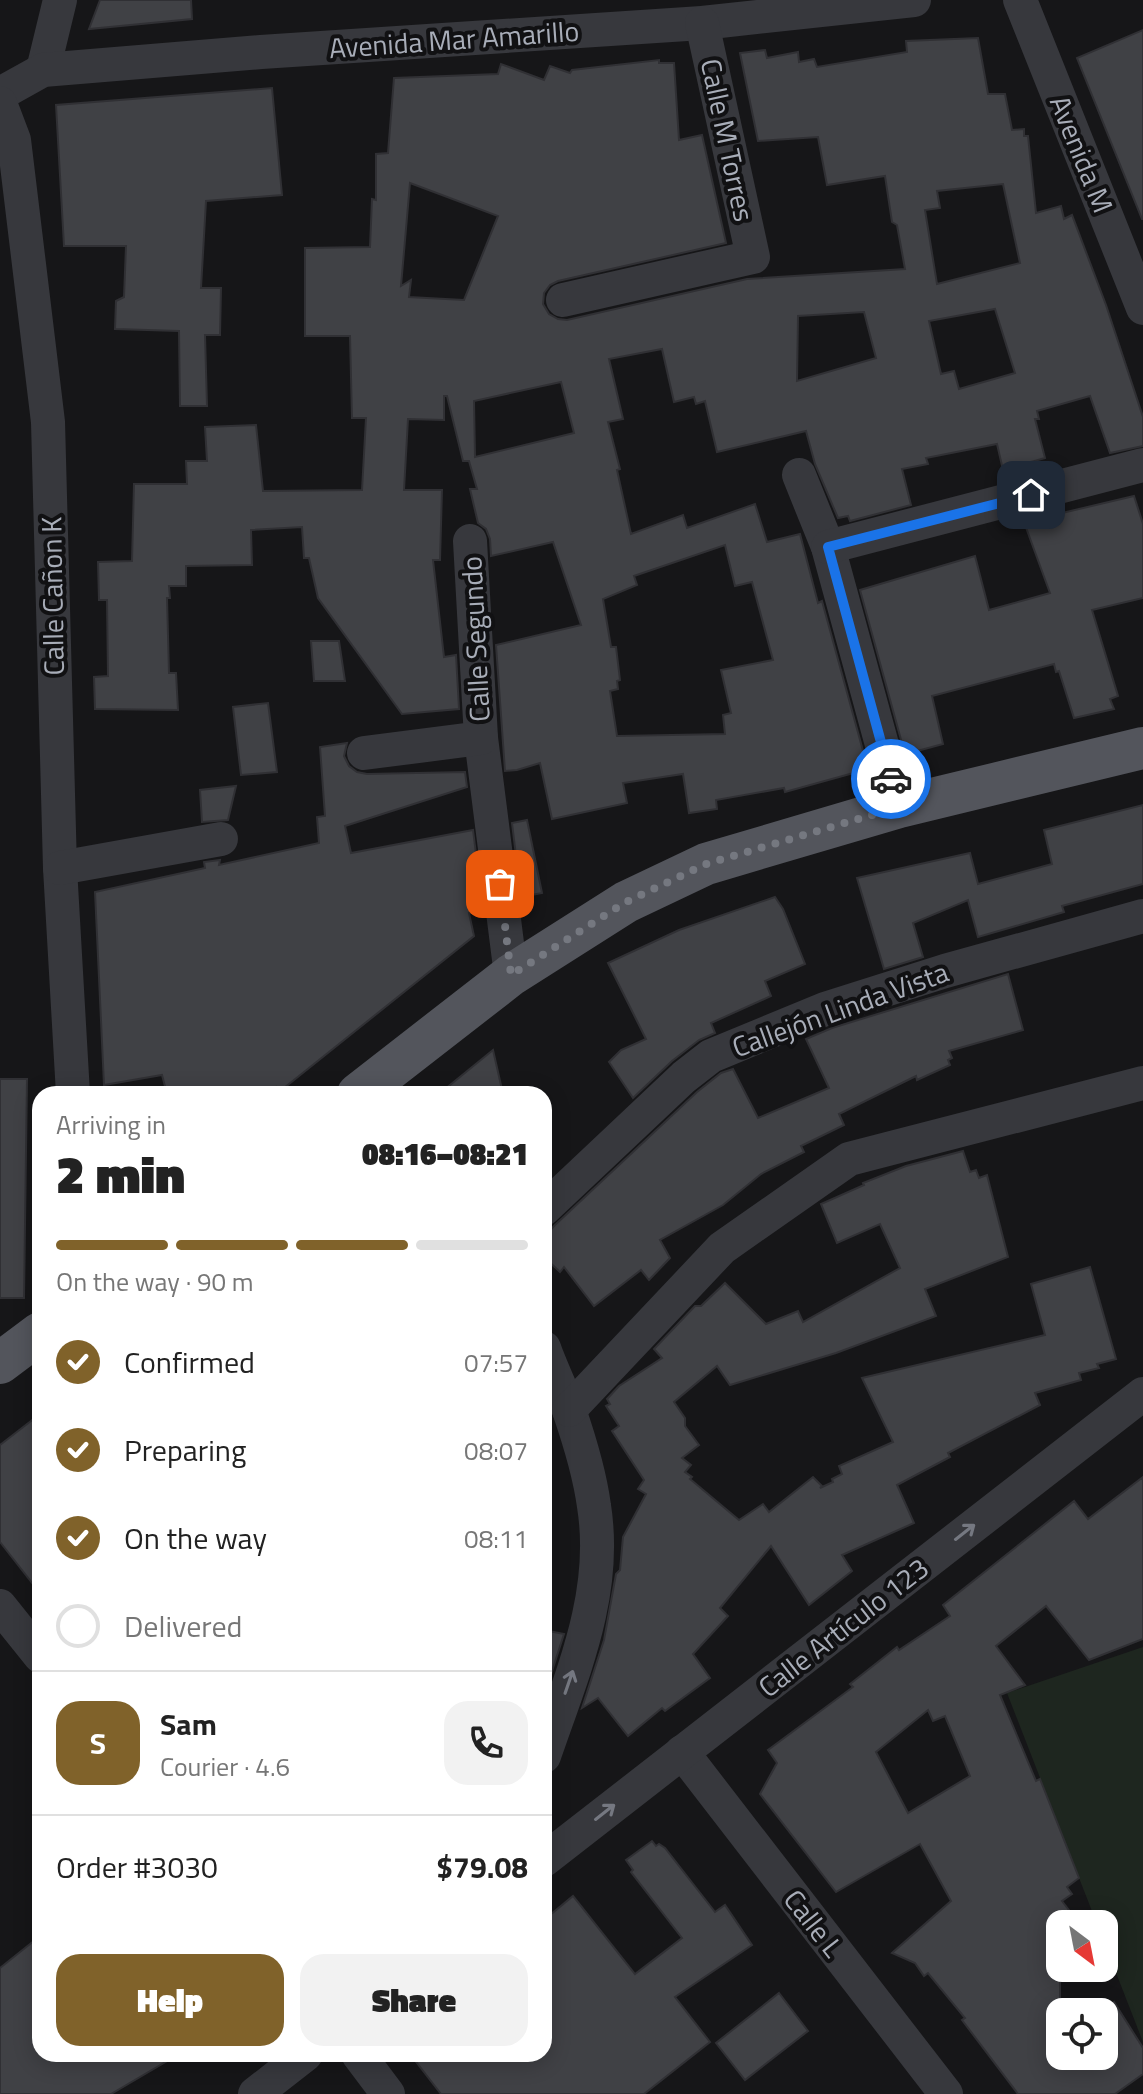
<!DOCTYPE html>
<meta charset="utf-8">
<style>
body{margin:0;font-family:"Titillium Web",sans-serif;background:#f2f2f2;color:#222;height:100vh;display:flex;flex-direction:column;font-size:30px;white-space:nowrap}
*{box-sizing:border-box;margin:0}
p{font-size:26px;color:#767676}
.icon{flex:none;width:44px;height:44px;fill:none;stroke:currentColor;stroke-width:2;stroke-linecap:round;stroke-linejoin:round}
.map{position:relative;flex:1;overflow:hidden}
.sheet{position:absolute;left:32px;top:1086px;width:520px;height:976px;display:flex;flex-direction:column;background:#fff;border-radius:24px;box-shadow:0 4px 20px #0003}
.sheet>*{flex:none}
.needle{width:52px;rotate:148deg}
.controls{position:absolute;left:1046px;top:1910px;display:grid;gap:16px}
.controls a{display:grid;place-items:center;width:72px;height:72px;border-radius:16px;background:#fff;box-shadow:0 4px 20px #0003;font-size:40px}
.pin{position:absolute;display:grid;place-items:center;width:68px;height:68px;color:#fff;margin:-34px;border-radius:16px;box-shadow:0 4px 12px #0006}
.courier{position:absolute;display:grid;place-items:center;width:80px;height:80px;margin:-40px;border:6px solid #1a73e8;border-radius:50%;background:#fff;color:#222;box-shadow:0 2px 10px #0007}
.overview em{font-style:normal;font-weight:800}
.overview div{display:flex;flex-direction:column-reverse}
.overview{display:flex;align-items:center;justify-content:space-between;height:136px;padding:0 24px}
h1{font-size:52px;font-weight:800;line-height:60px}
.bar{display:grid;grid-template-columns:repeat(4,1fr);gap:12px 8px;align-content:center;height:96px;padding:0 24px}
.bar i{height:10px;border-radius:6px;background:#e0e0e0}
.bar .active{background:#80622a}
.bar p{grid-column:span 4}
.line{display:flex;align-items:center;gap:20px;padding:0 24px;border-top:2px solid #e0e0e0}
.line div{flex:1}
.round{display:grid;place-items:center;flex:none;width:84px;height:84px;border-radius:24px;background:#f2f2f2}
ol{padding:0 24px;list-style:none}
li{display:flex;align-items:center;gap:24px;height:88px}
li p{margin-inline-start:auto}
li .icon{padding:8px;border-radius:50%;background:#80622a;color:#fff;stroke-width:4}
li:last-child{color:#767676}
li i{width:44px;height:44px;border:4px solid #e0e0e0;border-radius:50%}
.button{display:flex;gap:16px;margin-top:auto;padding:16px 24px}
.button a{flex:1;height:92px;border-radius:24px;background:#80622a;color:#fff;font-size:32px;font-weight:800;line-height:92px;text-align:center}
.button a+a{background:#f2f2f2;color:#222}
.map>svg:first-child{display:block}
.green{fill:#1e261f}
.building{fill:#404145;stroke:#303034;stroke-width:2;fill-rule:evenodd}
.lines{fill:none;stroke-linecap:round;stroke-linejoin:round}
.minor{stroke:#37383d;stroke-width:34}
.major{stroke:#53555c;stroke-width:42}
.oneway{stroke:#757881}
.done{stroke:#757880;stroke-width:8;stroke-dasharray:0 14.4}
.route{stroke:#1a73e8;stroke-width:10}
.labels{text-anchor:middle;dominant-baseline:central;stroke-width:8;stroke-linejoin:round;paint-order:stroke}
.street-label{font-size:28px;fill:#a8adb8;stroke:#111113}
</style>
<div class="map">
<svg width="1143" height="2094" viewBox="0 0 1143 2094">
<rect width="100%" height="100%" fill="#161618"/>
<path class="green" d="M 1143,1647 L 1143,2042 L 1104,1942 L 1104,1924 L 1097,1924 L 1007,1693 Z"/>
<g class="building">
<path d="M 100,0 L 191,0 L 192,19 L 89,29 Z"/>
<path d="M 1143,30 L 1143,219 L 1142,219 L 1077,58 Z"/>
<path d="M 978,38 L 988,94 L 1005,94 L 1012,130 L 1024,129 L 1024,136 L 1028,136 L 1036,213 L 1061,206 L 1064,219 L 1072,215 L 1106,305 L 1143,417 L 1143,446 L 1110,453 L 1090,396 L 1037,411 L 1039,419 L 1035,419 L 1045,458 L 1003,470 L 997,444 L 926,458 L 928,464 L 902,469 L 911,505 L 850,521 L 848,516 L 838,518 L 815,464 L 806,431 L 717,452 L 705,401 L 696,404 L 694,397 L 674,402 L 662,349 L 609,359 L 623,419 L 608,422 L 620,469 L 617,470 L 631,534 L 683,515 L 687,528 L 755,504 L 767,542 L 800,534 L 818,603 L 822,601 L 868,769 L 785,792 L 784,788 L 716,800 L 717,809 L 689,813 L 683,774 L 623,783 L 627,803 L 552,819 L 540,763 L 517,770 L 505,771 L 496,645 L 581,625 L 553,542 L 491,556 L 490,539 L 486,529 L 478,523 L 470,489 L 477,489 L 469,461 L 463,461 L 447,396 L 444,396 L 444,420 L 408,419 L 404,490 L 442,490 L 440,560 L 433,560 L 444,657 L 456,655 L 459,709 L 402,714 L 318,598 L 309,558 L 304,558 L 302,527 L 251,530 L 252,565 L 186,566 L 186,586 L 169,586 L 170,598 L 167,598 L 169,673 L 176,673 L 178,710 L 95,709 L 94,677 L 108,676 L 107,600 L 99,600 L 98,562 L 132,561 L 134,484 L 187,484 L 186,461 L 207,461 L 205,427 L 256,425 L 263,491 L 362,490 L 366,418 L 352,418 L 350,336 L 305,336 L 305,248 L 370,247 L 372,199 L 376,200 L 376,154 L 388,153 L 394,78 L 498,74 L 501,64 L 544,80 L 550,66 L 570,73 L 572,70 L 659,60 L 659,63 L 674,63 L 679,140 L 702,135 L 726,243 L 558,281 L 550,285 L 544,293 L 543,304 L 549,314 L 558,319 L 567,320 L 747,279 L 905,269 L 897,225 L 892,222 L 885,176 L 827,185 L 818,137 L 758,141 L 740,53 L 765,50 L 767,58 L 798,52 L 799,62 L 814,59 L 817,67 L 907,52 L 906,41 ZM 410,183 L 498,216 L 464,300 L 409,297 L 411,280 L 401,286 ZM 1003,184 L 1020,263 L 937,284 L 925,210 L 940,208 L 937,191 ZM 995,309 L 1015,373 L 959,389 L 954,371 L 941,374 L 929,321 ZM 864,312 L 876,358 L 797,381 L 798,316 ZM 561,382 L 574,433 L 475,457 L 474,401 ZM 725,545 L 735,586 L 752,582 L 773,660 L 721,670 L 731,713 L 723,715 L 725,734 L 617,736 L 610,691 L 618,689 L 617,681 L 620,680 L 616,647 L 611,647 L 603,599 L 637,585 L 634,576 Z"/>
<path d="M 272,88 L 282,195 L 206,201 L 201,288 L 221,288 L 220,335 L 205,335 L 207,406 L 180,406 L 179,331 L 115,329 L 116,301 L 124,297 L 126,246 L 64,246 L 56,105 Z"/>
<path d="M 1134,496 L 1143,524 L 1143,598 L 1092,610 L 1118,696 L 1110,699 L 1114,709 L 1074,718 L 1059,671 L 1056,672 L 1054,664 L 932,696 L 943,744 L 906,754 L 906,758 L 860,590 L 975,556 L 989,610 L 1050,593 L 1024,522 Z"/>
<path d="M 311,641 L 339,641 L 345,681 L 314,681 Z"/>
<path d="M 268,703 L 277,772 L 241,775 L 233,707 Z"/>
<path d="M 347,743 L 344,756 L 349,766 L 357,772 L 367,774 L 465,772 L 467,787 L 345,826 L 351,853 L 473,830 L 483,910 L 469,913 L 474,936 L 279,1092 L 276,1087 L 265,1094 L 167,1094 L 162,1075 L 104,1085 L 95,892 L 205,868 L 204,862 L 220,860 L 219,865 L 319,843 L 317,817 L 325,816 L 320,747 Z"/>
<path d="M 236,786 L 228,820 L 202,822 L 200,790 Z"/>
<path d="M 1143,805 L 1143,884 L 1062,906 L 1064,912 L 978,937 L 968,900 L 913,923 L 923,957 L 884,969 L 857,878 L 970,853 L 978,884 L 1052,864 L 1044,830 Z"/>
<path d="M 527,820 L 542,893 L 521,897 L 512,823 Z"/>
<path d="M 775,897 L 783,909 L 805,964 L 765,981 L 771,996 L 711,1023 L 715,1033 L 699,1040 L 672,1061 L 633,1098 L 609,1062 L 621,1050 L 646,1039 L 608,963 L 679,930 Z"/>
<path d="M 1008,974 L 1023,1030 L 949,1051 L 952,1058 L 948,1060 L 950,1065 L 917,1080 L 916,1076 L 839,1114 L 844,1125 L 801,1146 L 804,1152 L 761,1174 L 723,1205 L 660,1240 L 670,1258 L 649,1280 L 641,1270 L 594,1306 L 564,1267 L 560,1272 L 544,1257 L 544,1237 L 555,1225 L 697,1092 L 721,1073 L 733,1069 L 758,1118 L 829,1088 L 806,1039 L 832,1028 Z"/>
<path d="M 493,1050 L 503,1094 L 439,1094 Z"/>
<path d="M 0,1079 L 27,1079 L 24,1298 L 0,1298 Z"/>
<path d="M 963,1151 L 970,1172 L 976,1170 L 979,1178 L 987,1175 L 1008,1257 L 925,1289 L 936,1316 L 836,1353 L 730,1385 L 717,1366 L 674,1402 L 685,1418 L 685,1426 L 699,1445 L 682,1458 L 691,1465 L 685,1472 L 692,1477 L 690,1479 L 739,1520 L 763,1504 L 769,1512 L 813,1477 L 822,1486 L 820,1488 L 833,1482 L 832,1479 L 842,1474 L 839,1466 L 893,1442 L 862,1378 L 1045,1335 L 1031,1284 L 1090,1267 L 1116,1359 L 1097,1364 L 1099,1368 L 1079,1373 L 1081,1380 L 1035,1393 L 1040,1405 L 948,1453 L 950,1457 L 897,1485 L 914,1523 L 842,1555 L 852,1571 L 809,1605 L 771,1546 L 720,1608 L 728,1616 L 693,1654 L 710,1678 L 665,1711 L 662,1708 L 628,1736 L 598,1698 L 582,1708 L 604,1640 L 616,1574 L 620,1570 L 623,1537 L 646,1494 L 638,1489 L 644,1480 L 612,1431 L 619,1426 L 606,1406 L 610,1404 L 607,1399 L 619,1386 L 662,1358 L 654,1349 L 695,1306 L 701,1306 L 725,1283 L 766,1324 L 798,1311 L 803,1322 L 900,1268 L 880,1224 L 837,1243 L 821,1204 L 864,1185 L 863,1183 L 906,1166 Z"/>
<path d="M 40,1414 L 40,1593 L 0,1542 L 0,1445 Z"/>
<path d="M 1143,1477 L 1143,1639 L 1089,1660 L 1046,1606 L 996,1646 L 1025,1685 L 1000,1695 L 1036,1781 L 1040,1779 L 1079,1878 L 1067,1887 L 1072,1894 L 1062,1901 L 1072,1914 L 1047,1934 L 1060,1952 L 1060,1968 L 1065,1968 L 1060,1972 L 1060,2056 L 1104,2056 L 1104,2012 L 1100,2012 L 1114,2002 L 1143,2048 L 1143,2074 L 1115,2094 L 1018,2094 L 962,2020 L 965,2018 L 928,1973 L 924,1976 L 915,1963 L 892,1953 L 951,1901 L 920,1844 L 836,1892 L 760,1794 L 777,1763 L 768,1750 L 853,1687 L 850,1684 L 897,1647 L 899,1650 L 950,1616 L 943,1605 L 1074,1501 L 1088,1519 ZM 928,1710 L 933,1721 L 945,1716 L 970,1776 L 908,1813 L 876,1752 Z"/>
<path d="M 544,1630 L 564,1634 L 544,1696 Z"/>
<path d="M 652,1841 L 656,1846 L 659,1844 L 665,1848 L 715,1912 L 725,1905 L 752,1945 L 675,1997 L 710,2042 L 644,2094 L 441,2094 L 410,2054 L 544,2054 L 544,1920 L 573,1896 L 635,1974 L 682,1938 L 631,1872 L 633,1870 L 626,1860 Z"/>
<path d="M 40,1936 L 40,2054 L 179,2054 L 111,2094 L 0,2094 L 0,1968 Z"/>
<path d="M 779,1993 L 808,2031 L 745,2080 L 716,2043 Z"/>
</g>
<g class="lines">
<g class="minor">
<path d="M 1020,0 L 1143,308"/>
<path d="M 43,70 L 60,0"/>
<path d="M 0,94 L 43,70 L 261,52 L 702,23 L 914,0"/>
<path d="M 0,103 L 14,140 L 48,422 L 60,868 L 73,1094"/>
<path d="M 563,300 L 753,257 L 702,23"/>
<path d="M 799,475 L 828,547 L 899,807"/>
<path d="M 470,541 L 481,738 L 511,975"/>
<path d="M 828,547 L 1143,465"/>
<path d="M 364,753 L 481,738"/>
<path d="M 60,868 L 221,839"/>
<path d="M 544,1209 L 684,1077 L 711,1056 L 825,1009 L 945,971 L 1143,916"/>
<path d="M 544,1348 C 551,1369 562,1389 569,1410 C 579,1439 590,1476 594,1506 C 608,1594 572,1674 544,1756"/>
<path d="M 569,1410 L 722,1248 L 849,1159 L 1143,1083"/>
<path d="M 0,1606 L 40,1656"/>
<path d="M 682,1752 L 946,2094"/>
<path d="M 544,1860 L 1143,1394"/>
<path d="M 358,2054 L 388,2094"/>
<path d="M 255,2094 L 306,2054"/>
</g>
<g class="major">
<path d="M 358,1094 L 511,975 L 626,902 L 706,864 L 899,807 L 1143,748"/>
<path d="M 0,1363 L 40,1333"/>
</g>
</g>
<defs><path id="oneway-shaft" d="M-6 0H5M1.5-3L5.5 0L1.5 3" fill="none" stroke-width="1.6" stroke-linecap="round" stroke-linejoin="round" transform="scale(2)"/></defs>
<g class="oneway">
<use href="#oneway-shaft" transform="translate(965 1532) rotate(-38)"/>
<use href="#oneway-shaft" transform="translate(569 1682) rotate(-71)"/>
<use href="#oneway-shaft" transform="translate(605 1812) rotate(-38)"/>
</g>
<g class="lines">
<path class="done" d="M 500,884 L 511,975 L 626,902 L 706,864 L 899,807 L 891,779"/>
<path class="route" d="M 891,779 L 828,547 L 1031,495"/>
</g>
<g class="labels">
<g class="street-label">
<text transform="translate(454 39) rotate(-4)">Avenida Mar Amarillo</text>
<text transform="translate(728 140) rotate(78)">Calle M Torres</text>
<text transform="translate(1082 154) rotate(68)">Avenida M</text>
<text transform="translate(52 596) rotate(-91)">Calle Cañon K</text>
<text transform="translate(475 639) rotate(-93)">Calle Segundo</text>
<text transform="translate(840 1009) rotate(-20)">Callejón Linda Vista</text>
<text transform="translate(843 1627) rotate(-38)">Calle Artículo 123</text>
<text transform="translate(814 1923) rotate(52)">Calle L</text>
</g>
</g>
</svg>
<div class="controls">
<a><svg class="needle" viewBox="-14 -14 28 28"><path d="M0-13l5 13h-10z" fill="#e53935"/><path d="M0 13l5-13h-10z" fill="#767676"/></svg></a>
<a><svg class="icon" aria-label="locate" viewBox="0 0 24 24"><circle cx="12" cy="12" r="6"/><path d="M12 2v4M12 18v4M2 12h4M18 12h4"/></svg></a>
</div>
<div class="pin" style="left:500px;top:884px;background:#ea580c"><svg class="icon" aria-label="bag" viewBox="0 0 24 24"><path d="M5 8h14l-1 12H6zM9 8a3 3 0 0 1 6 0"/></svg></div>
<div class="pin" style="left:1031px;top:495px;background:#1f2937"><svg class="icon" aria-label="home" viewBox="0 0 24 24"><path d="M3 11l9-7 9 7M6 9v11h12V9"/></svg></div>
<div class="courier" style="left:891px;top:779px"><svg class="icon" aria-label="car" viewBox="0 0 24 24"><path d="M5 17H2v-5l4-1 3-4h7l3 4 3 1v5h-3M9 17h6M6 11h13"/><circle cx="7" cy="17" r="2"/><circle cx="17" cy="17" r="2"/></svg></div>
<section class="sheet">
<div class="overview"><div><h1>2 min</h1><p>Arriving in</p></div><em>08:16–08:21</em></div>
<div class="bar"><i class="active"></i><i class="active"></i><i class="active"></i><i></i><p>On the way · 90 m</p></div>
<ol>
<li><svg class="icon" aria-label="check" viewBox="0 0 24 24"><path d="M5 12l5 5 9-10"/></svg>Confirmed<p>07:57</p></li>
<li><svg class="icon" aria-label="check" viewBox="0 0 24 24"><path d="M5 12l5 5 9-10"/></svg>Preparing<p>08:07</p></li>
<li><svg class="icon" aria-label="check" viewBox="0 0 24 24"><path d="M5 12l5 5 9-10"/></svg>On the way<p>08:11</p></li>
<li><i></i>Delivered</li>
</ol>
<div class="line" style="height:144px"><b class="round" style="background:#80622a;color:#fff">S</b><div><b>Sam</b><p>Courier · 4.6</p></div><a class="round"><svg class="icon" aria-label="phone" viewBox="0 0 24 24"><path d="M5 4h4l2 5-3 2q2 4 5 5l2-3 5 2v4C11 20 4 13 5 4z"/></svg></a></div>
<div class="line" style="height:104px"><div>Order #3030</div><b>$79.08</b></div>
<div class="button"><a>Help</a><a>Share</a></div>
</section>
</div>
